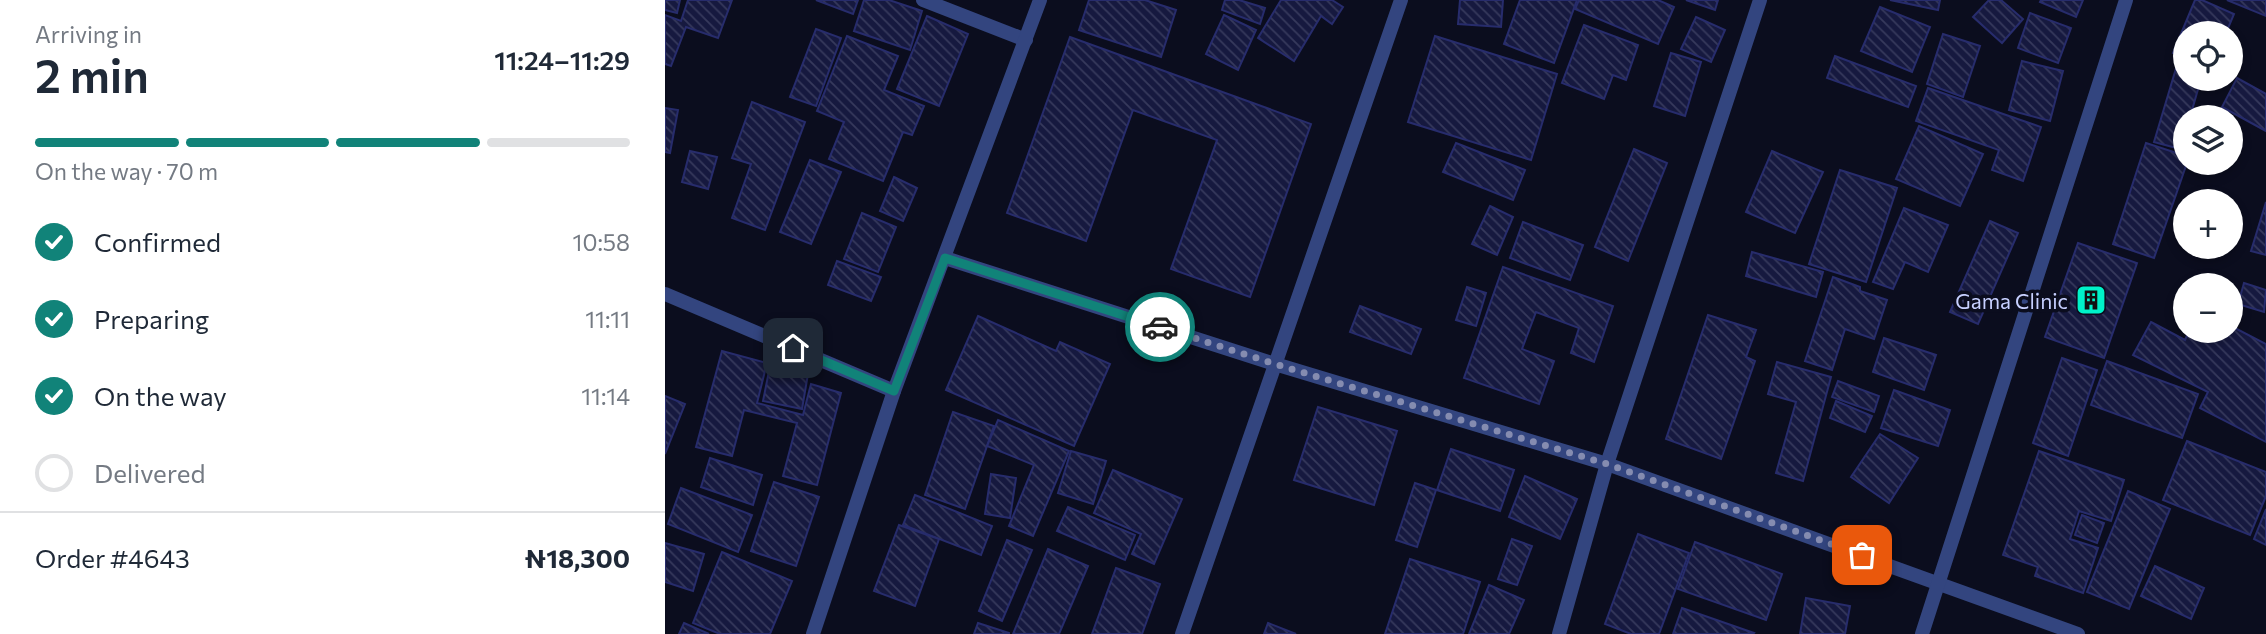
<!DOCTYPE html>
<meta charset="utf-8">
<style>
body{margin:0;font-family:Commissioner,sans-serif;background:#f6f6f7;color:#1f2937;height:100vh;display:flex;flex-direction:column;font-size:26px;white-space:nowrap}
*{box-sizing:border-box;margin:0}
p{font-size:23px;color:#747a83}
.icon{flex:none;width:38px;height:38px;fill:none;stroke:currentColor;stroke-width:2;stroke-linecap:round;stroke-linejoin:round}
.map{position:relative;flex:1;overflow:hidden}
.panel{display:flex;flex-direction:column;background:#fff;width:665px}
.panel>*{flex:none}
.buttons{position:absolute;left:1508px;top:21px;display:grid;gap:14px}
.buttons a{display:grid;place-items:center;width:70px;height:70px;border-radius:50%;background:#fff;box-shadow:0 4px 10px #0003;font-size:35px}
.pin{position:absolute;display:grid;place-items:center;width:60px;height:60px;color:#fff;margin:-30px;border-radius:14px;box-shadow:0 4px 10px #0006}
.courier{position:absolute;display:grid;place-items:center;width:70px;height:70px;margin:-35px;border:5px solid #118379;border-radius:50%;background:#fff;color:#222;box-shadow:0 2px 9px #0007}
.headline em{font-style:normal;font-weight:600}
.headline div{display:flex;flex-direction:column-reverse}
.headline{display:flex;align-items:center;justify-content:space-between;height:119px;padding:0 35px}
h1{font-size:46px;font-weight:600;line-height:52px}
.bar{display:grid;grid-template-columns:repeat(4,1fr);gap:10px 7px;align-content:center;height:84px;padding:0 35px}
.bar i{height:9px;border-radius:5px;background:#e0e1e3}
.bar .selected{background:#118379}
.bar p{grid-column:span 4}
.line{display:flex;align-items:center;gap:18px;padding:0 35px;border-top:2px solid #e0e1e3}
.line div{flex:1}
ol{padding:0 35px;list-style:none}
li{display:flex;align-items:center;gap:21px;height:77px}
li p{margin-inline-start:auto}
li .icon{padding:7px;border-radius:50%;background:#118379;color:#fff;stroke-width:4}
li:last-child{color:#747a83}
li i{width:38px;height:38px;border:4px solid #e0e1e3;border-radius:50%}
main{display:flex;flex:1;min-height:0}
.map>svg:first-child{display:block}
.building{fill:url(#building-back-hatch);stroke:#272c6c;stroke-width:2}
.lines{fill:none;stroke-linecap:round;stroke-linejoin:round}
.minor{stroke:#33457f;stroke-width:14}
.done{stroke:#858cb0;stroke-width:7;stroke-dasharray:0 12.6}
.route{stroke:#118379;stroke-width:9}
.labels{text-anchor:middle;dominant-baseline:central;stroke-width:7;stroke-linejoin:round;paint-order:stroke}
.poi-label{font-size:21px;fill:#c7d0ff;stroke:#0b0d1e;text-anchor:end}
</style>
<main>
<section class="panel">
<div class="headline"><div><h1>2 min</h1><p>Arriving in</p></div><em>11:24–11:29</em></div>
<div class="bar"><i class="selected"></i><i class="selected"></i><i class="selected"></i><i></i><p>On the way · 70 m</p></div>
<ol>
<li><svg class="icon" aria-label="check" viewBox="0 0 24 24"><path d="M5 12l5 5 9-10"/></svg>Confirmed<p>10:58</p></li>
<li><svg class="icon" aria-label="check" viewBox="0 0 24 24"><path d="M5 12l5 5 9-10"/></svg>Preparing<p>11:11</p></li>
<li><svg class="icon" aria-label="check" viewBox="0 0 24 24"><path d="M5 12l5 5 9-10"/></svg>On the way<p>11:14</p></li>
<li><i></i>Delivered</li>
</ol>
<div class="line" style="height:91px"><div>Order #4643</div><b>₦18,300</b></div>
</section>
<div class="map">
<svg width="1601" height="634" viewBox="0 0 1601 634">
<defs>
<pattern id="building-back-hatch" width="6" height="6" patternUnits="userSpaceOnUse" patternTransform="scale(1.75)"><rect width="6" height="6" fill="#16193f"/><path d="M-1 5l2 2M0 0l6 6M5-1l2 2" fill="none" stroke="#36395c"/></pattern>
</defs>
<rect width="100%" height="100%" fill="#0b0d1e"/>
<g class="building">
<path d="M 0,0 L 15,0 L 12,13 L 0,10 Z"/>
<path d="M 23,0 L 67,0 L 53,38 L 21,27 L 6,66 L 0,64 L 0,15 L 16,21 Z"/>
<path d="M 151,0 L 193,0 L 188,14 Z"/>
<path d="M 199,0 L 224,0 L 257,11 L 245,50 L 189,31 Z"/>
<path d="M 424,0 L 480,0 L 511,10 L 496,57 L 414,30 Z"/>
<path d="M 560,0 L 574,0 L 600,8 L 595,24 L 557,10 Z"/>
<path d="M 616,0 L 667,0 L 678,7 L 667,24 L 656,16 L 629,61 L 593,38 Z"/>
<path d="M 795,0 L 838,0 L 836,27 L 793,24 Z"/>
<path d="M 855,0 L 912,0 L 889,63 L 839,44 Z"/>
<path d="M 914,0 L 993,0 L 1009,7 L 993,44 L 910,9 Z"/>
<path d="M 1021,0 L 1053,0 L 1050,10 Z"/>
<path d="M 1225,0 L 1275,0 L 1273,10 Z"/>
<path d="M 1324,0 L 1336,0 L 1358,19 L 1337,43 L 1308,17 Z"/>
<path d="M 1376,0 L 1418,0 L 1411,17 L 1375,2 Z"/>
<path d="M 1530,0 L 1537,0 L 1569,14 L 1561,33 L 1521,33 L 1521,59 L 1508,53 Z"/>
<path d="M 1562,0 L 1601,0 L 1601,16 Z"/>
<path d="M 1215,7 L 1265,27 L 1247,72 L 1196,51 Z"/>
<path d="M 1365,13 L 1406,28 L 1393,63 L 1353,48 Z"/>
<path d="M 559,15 L 591,30 L 573,70 L 541,54 Z"/>
<path d="M 262,16 L 303,34 L 274,106 L 232,89 Z"/>
<path d="M 1031,17 L 1060,30 L 1046,62 L 1016,49 Z"/>
<path d="M 919,25 L 973,45 L 961,80 L 948,75 L 939,99 L 897,83 Z"/>
<path d="M 151,29 L 176,38 L 151,106 L 125,97 Z"/>
<path d="M 1278,34 L 1315,46 L 1298,97 L 1262,84 Z"/>
<path d="M 182,36 L 233,56 L 219,90 L 259,106 L 247,135 L 238,132 L 218,181 L 164,159 L 179,122 L 152,111 Z"/>
<path d="M 770,36 L 892,74 L 866,160 L 743,122 Z"/>
<path d="M 405,37 L 646,124 L 585,297 L 506,269 L 552,140 L 468,110 L 421,241 L 342,213 Z"/>
<path d="M 1006,53 L 1036,62 L 1020,116 L 989,106 Z"/>
<path d="M 1170,56 L 1251,86 L 1243,107 L 1162,78 Z"/>
<path d="M 1357,61 L 1398,71 L 1385,121 L 1344,110 Z"/>
<path d="M 1512,65 L 1521,68 L 1521,79 L 1536,79 L 1525,117 L 1521,117 L 1521,131 L 1515,149 L 1489,142 Z"/>
<path d="M 1572,78 L 1601,94 L 1601,131 L 1557,107 Z"/>
<path d="M 1263,88 L 1376,127 L 1358,181 L 1327,170 L 1334,150 L 1251,121 Z"/>
<path d="M 87,102 L 140,122 L 100,230 L 67,218 L 86,164 L 67,158 Z"/>
<path d="M 0,108 L 13,110 L 5,153 L 0,152 Z"/>
<path d="M 1254,126 L 1318,154 L 1295,206 L 1231,179 Z"/>
<path d="M 791,143 L 860,170 L 848,200 L 778,172 Z"/>
<path d="M 1481,143 L 1521,156 L 1522,163 L 1489,258 L 1448,244 Z"/>
<path d="M 969,149 L 1002,163 L 963,261 L 930,247 Z"/>
<path d="M 25,151 L 52,157 L 43,189 L 17,182 Z"/>
<path d="M 1107,151 L 1158,172 L 1130,233 L 1081,212 Z"/>
<path d="M 145,160 L 176,172 L 146,244 L 115,232 Z"/>
<path d="M 1175,170 L 1232,188 L 1201,282 L 1144,264 Z"/>
<path d="M 229,177 L 252,188 L 238,221 L 215,211 Z"/>
<path d="M 1601,202 L 1601,255 L 1586,251 Z"/>
<path d="M 825,206 L 848,217 L 832,255 L 807,244 Z"/>
<path d="M 1239,208 L 1283,225 L 1263,272 L 1240,262 L 1228,289 L 1208,282 Z"/>
<path d="M 197,213 L 231,227 L 213,272 L 179,259 Z"/>
<path d="M 1325,221 L 1353,233 L 1313,324 L 1285,312 Z"/>
<path d="M 858,222 L 918,245 L 905,280 L 845,258 Z"/>
<path d="M 1413,243 L 1472,263 L 1439,358 L 1380,337 Z"/>
<path d="M 1087,252 L 1158,272 L 1151,297 L 1081,276 Z"/>
<path d="M 172,261 L 216,277 L 206,301 L 163,285 Z"/>
<path d="M 838,267 L 948,306 L 929,362 L 906,353 L 914,328 L 871,312 L 857,349 L 889,361 L 874,404 L 799,378 Z"/>
<path d="M 1168,277 L 1195,287 L 1195,291 L 1222,300 L 1209,339 L 1180,329 L 1167,370 L 1140,361 Z"/>
<path d="M 1579,283 L 1601,290 L 1599,312 L 1573,304 Z"/>
<path d="M 802,287 L 821,293 L 811,326 L 791,320 Z"/>
<path d="M 695,306 L 756,329 L 746,354 L 685,332 Z"/>
<path d="M 1043,315 L 1091,330 L 1081,357 L 1090,361 L 1056,459 L 1001,439 Z"/>
<path d="M 313,316 L 391,351 L 395,342 L 445,364 L 409,446 L 281,390 Z"/>
<path d="M 1486,322 L 1520,340 L 1524,331 L 1566,331 L 1566,326 L 1601,344 L 1601,442 L 1535,408 L 1543,392 L 1468,355 Z"/>
<path d="M 1219,338 L 1271,355 L 1259,390 L 1208,372 Z"/>
<path d="M 57,351 L 102,363 L 92,403 L 138,415 L 146,384 L 176,393 L 152,485 L 118,476 L 132,423 L 79,410 L 67,456 L 31,447 Z"/>
<path d="M 1397,358 L 1432,370 L 1403,456 L 1368,443 Z"/>
<path d="M 1442,361 L 1533,394 L 1517,438 L 1426,405 Z"/>
<path d="M 1112,362 L 1166,377 L 1138,481 L 1111,473 L 1131,402 L 1103,394 Z"/>
<path d="M 105,366 L 143,374 L 137,409 L 98,401 Z"/>
<path d="M 1173,381 L 1214,396 L 1209,412 L 1167,397 Z"/>
<path d="M 1229,390 L 1285,410 L 1273,446 L 1216,428 Z"/>
<path d="M 0,396 L 20,404 L 0,454 Z"/>
<path d="M 1171,401 L 1207,416 L 1200,432 L 1165,418 Z"/>
<path d="M 653,407 L 732,431 L 709,505 L 629,480 Z"/>
<path d="M 288,412 L 329,426 L 300,509 L 260,495 Z"/>
<path d="M 333,420 L 404,451 L 368,536 L 344,526 L 369,465 L 322,446 Z"/>
<path d="M 1215,434 L 1253,458 L 1224,503 L 1186,477 Z"/>
<path d="M 1522,441 L 1601,472 L 1601,496 L 1585,535 L 1498,500 Z"/>
<path d="M 786,449 L 849,470 L 835,511 L 772,490 Z"/>
<path d="M 406,451 L 441,461 L 428,504 L 393,493 Z"/>
<path d="M 1374,451 L 1459,480 L 1446,521 L 1414,511 L 1405,539 L 1433,548 L 1418,593 L 1370,576 L 1373,567 L 1338,555 Z"/>
<path d="M 45,458 L 97,475 L 88,505 L 36,487 Z"/>
<path d="M 448,470 L 517,499 L 489,564 L 467,554 L 476,534 L 429,513 Z"/>
<path d="M 326,474 L 351,478 L 345,518 L 320,514 Z"/>
<path d="M 860,476 L 912,499 L 895,539 L 844,517 Z"/>
<path d="M 109,482 L 154,497 L 131,566 L 86,551 Z"/>
<path d="M 750,483 L 771,490 L 752,547 L 731,540 Z"/>
<path d="M 16,488 L 87,515 L 73,552 L 3,524 Z"/>
<path d="M 1463,491 L 1505,509 L 1464,609 L 1422,592 Z"/>
<path d="M 250,495 L 327,526 L 316,555 L 238,525 Z"/>
<path d="M 403,507 L 470,535 L 460,560 L 392,531 Z"/>
<path d="M 1601,509 L 1601,545 L 1589,539 Z"/>
<path d="M 1417,515 L 1439,523 L 1432,543 L 1410,535 Z"/>
<path d="M 234,525 L 274,539 L 250,606 L 209,591 Z"/>
<path d="M 973,534 L 1024,553 L 994,634 L 966,634 L 940,624 Z"/>
<path d="M 847,539 L 867,546 L 852,585 L 833,579 Z"/>
<path d="M 342,540 L 367,550 L 337,621 L 314,611 Z"/>
<path d="M 1030,542 L 1117,574 L 1101,620 L 1013,589 Z"/>
<path d="M 0,543 L 39,554 L 28,591 L 0,582 Z"/>
<path d="M 383,549 L 423,566 L 394,634 L 348,634 Z"/>
<path d="M 57,552 L 127,581 L 105,634 L 55,634 L 28,623 Z"/>
<path d="M 745,559 L 815,582 L 798,634 L 720,634 Z"/>
<path d="M 1490,566 L 1539,588 L 1526,619 L 1476,596 Z"/>
<path d="M 451,568 L 495,584 L 477,634 L 427,634 Z"/>
<path d="M 824,585 L 859,600 L 844,634 L 804,634 Z"/>
<path d="M 1141,598 L 1185,606 L 1180,634 L 1135,634 Z"/>
<path d="M 1017,608 L 1089,633 L 1088,634 L 1008,634 Z"/>
<path d="M 19,623 L 44,634 L 14,634 Z"/>
<path d="M 313,623 L 344,633 L 344,634 L 309,634 Z"/>
<path d="M 603,623 L 631,634 L 599,634 Z"/>
</g>
<g class="lines">
<g class="minor">
<path d="M 258,0 L 361,40"/>
<path d="M 280,258 L 610,364 L 942,464 L 1413,634"/>
<path d="M 0,294 L 229,391"/>
<path d="M 148,634 L 229,391 L 375,0"/>
<path d="M 517,634 L 736,0"/>
<path d="M 894,634 L 942,464 L 1095,0"/>
<path d="M 1257,634 L 1461,0"/>
</g>
</g>
<g class="lines">
<path class="done" d="M 495,327 L 610,364 L 942,464 L 1197,555"/>
<path class="route" d="M 128,348 L 229,391 L 280,258 L 495,327"/>
</g>
<defs>
<g id="building-square" transform="scale(1.575)"><rect x="-9" y="-9" width="18" height="18" rx="4" fill="#00f2c9" stroke="#0b0d1e"/><path d="M-4-6H4V6H1V3H-1V6H-4ZM-2.5-4.3h1.7v1.8h-1.7ZM.8-4.3h1.7v1.8H.8ZM-2.5-1h1.7V.8h-1.7ZM.8-1h1.7V.8H.8Z" fill="#111"/></g>
</defs>
<g fill-rule="evenodd">
<use href="#building-square" x="1426" y="300"/>
</g>
<g class="labels">
<g class="poi-label">
<text x="1403" y="300">Gama Clinic</text>
</g>
</g>
</svg>
<div class="buttons">
<a><svg class="icon" aria-label="locate" viewBox="0 0 24 24"><circle cx="12" cy="12" r="6"/><path d="M12 2v4M12 18v4M2 12h4M18 12h4"/></svg></a>
<a><svg class="icon" aria-label="layers" viewBox="0 0 24 24"><path d="M12 4l9 5-9 5-9-5zM3 14l9 5 9-5"/></svg></a>
<a>+</a>
<a>−</a>
</div>
<div class="pin" style="left:1197px;top:555px;background:#ea580c"><svg class="icon" aria-label="bag" viewBox="0 0 24 24"><path d="M5 8h14l-1 12H6zM9 8a3 3 0 0 1 6 0"/></svg></div>
<div class="pin" style="left:128px;top:348px;background:#1f2937"><svg class="icon" aria-label="home" viewBox="0 0 24 24"><path d="M3 11l9-7 9 7M6 9v11h12V9"/></svg></div>
<div class="courier" style="left:495px;top:327px"><svg class="icon" aria-label="car" viewBox="0 0 24 24"><path d="M5 17H2v-5l4-1 3-4h7l3 4 3 1v5h-3M9 17h6M6 11h13"/><circle cx="7" cy="17" r="2"/><circle cx="17" cy="17" r="2"/></svg></div>
</div>
</main>
